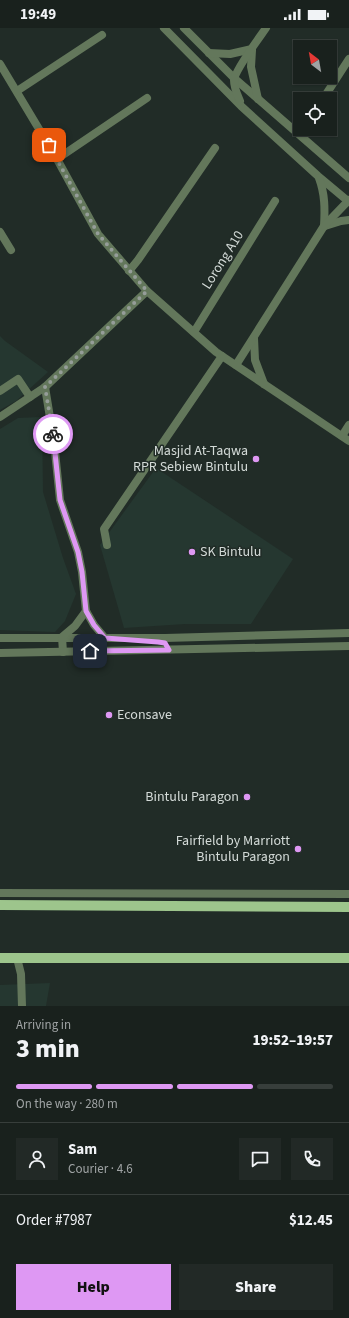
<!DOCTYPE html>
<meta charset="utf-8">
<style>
body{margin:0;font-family:"Source Sans 3",sans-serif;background:#222926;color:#f1f3f6;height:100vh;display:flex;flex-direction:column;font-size:15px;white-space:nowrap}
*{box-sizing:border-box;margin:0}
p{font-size:13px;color:#9fa3a4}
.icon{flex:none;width:22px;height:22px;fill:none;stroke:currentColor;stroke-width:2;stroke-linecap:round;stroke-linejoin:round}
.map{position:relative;height:978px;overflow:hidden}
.side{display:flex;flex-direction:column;background:#19211d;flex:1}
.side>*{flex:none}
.needle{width:26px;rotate:329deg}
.fabs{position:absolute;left:293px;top:12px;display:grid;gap:8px}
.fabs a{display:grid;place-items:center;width:44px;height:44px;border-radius:0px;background:#19211d;box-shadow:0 1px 3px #0004,0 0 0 1px #373e3b;font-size:20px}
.pin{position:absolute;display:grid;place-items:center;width:34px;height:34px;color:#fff;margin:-17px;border-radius:8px;box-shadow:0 2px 6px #0006}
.courier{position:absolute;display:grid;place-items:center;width:40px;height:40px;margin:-20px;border:3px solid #de98f3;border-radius:50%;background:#fff;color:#222;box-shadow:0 1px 5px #0007}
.head em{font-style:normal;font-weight:800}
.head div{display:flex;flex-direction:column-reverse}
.head{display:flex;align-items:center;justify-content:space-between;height:68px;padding:0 16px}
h1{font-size:26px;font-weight:800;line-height:30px}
.bar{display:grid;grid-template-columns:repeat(4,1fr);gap:6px 4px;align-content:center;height:48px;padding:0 16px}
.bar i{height:5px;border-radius:3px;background:#373e3b}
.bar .selected{background:#de98f3}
.bar p{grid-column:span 4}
.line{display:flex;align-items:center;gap:10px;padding:0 16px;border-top:1px solid #373e3b}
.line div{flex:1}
.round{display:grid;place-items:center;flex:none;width:42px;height:42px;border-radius:0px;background:#222926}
.primary-button{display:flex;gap:8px;margin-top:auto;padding:8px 16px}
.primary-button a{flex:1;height:46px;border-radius:0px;background:#de98f3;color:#111;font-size:16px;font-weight:800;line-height:46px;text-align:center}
.primary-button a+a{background:#222926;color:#f1f3f6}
.status{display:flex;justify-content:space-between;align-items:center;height:28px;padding:0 20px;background:#19211d;direction:ltr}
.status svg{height:11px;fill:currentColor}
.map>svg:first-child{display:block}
.built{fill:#253730}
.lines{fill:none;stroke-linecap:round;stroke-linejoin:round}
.minor{stroke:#63775b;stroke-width:8}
.major{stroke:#9dc58c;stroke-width:10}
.done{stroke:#959d99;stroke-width:4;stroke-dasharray:0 7.2}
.route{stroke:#de98f3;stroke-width:5}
.poi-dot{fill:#de98f3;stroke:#212c27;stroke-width:1.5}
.labels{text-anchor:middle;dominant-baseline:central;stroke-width:3;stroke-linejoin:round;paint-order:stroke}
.street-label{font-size:14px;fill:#d3dad7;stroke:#212c27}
.poi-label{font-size:14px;fill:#d3dad7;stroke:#212c27;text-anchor:end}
</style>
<div class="status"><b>19:49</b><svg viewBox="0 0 49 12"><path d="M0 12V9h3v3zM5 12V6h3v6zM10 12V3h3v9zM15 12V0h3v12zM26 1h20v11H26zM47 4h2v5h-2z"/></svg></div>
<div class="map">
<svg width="349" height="978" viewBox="0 0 349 978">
<rect width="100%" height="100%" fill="#212c27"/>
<g class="built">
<path d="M 0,308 L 5,313 L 48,344 L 16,373 L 0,382 Z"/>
<path d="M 42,389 L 43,464 L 63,530 L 76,566 L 65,593 L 55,604 L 0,602 L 0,401 L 18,390 Z"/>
<path d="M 156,440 L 293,531 L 251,596 L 185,596 L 124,600 L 100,517 Z"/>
<path d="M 50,955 L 46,978 L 0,978 L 0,957 Z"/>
</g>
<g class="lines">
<g class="minor">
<path d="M 164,0 L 241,78 L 318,148 L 349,174"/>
<path d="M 184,0 L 234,50 L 349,150"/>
<path d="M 252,22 L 251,39 L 258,71"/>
<path d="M 209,25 L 230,26 L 252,21"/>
<path d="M 0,36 L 57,131 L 98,206 L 147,263"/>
<path d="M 17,63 L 102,7"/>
<path d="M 323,71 L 349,31"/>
<path d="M 240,73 C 237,66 234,60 234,52 C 235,42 259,10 266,0"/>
<path d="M 57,131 L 147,70"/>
<path d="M 319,150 C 325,166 325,181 324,198"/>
<path d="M 325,198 L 341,193 L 349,192"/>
<path d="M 0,204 L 11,222"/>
<path d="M 129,243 L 138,232 L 215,120"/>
<path d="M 194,304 L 275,173"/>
<path d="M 254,310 L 255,332 L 264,356"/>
<path d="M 236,337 L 324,198 L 349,172"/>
<path d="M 45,359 L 54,414 L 60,472 L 78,524 L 82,544 L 86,583 L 94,597 L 105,610"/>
<path d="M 0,363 L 18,351 L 30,369"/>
<path d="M 0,389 L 45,359 L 147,263 L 216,324 L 349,413"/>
<path d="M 342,408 L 349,397"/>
<path d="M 107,517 L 104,501 L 222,328"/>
<path d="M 0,610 L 165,610 L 349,605"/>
<path d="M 63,624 L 62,609 L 75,598 L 86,583"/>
<path d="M 0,625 L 349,618"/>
<path d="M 0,865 L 349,866"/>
<path d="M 17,930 L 21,946 L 22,978"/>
</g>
<g class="major">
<path d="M 0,877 L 349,879"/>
<path d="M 0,930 L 349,930"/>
</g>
</g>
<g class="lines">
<path class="done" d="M 49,117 L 98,206 L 147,263 L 45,359 L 53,406"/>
<path class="route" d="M 53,406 L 60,472 L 78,524 L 82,544 L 86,583 L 94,597 L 105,610 L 158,614 L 165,615 L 169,622 L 90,623"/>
</g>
<g class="poi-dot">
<circle cx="256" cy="431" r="4"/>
<circle cx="192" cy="524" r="4"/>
<circle cx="109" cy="687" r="4"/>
<circle cx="247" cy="769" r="4"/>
<circle cx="298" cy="821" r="4"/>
</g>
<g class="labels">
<g class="street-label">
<text transform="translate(223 232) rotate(-58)">Lorong A10</text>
</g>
<g class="poi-label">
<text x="248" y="423">Masjid At-Taqwa<tspan x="248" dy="16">RPR Sebiew Bintulu</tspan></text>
<text x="200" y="524" text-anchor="start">SK Bintulu</text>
<text x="117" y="687" text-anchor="start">Econsave</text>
<text x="239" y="769">Bintulu Paragon</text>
<text x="290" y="813">Fairfield by Marriott<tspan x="290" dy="16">Bintulu Paragon</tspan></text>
</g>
</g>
</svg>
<div class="fabs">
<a><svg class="needle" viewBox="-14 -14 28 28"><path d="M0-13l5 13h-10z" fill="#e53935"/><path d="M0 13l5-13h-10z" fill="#9fa3a4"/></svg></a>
<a><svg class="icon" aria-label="locate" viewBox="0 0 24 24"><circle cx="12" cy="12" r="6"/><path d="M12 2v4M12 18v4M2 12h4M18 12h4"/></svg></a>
</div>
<div class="pin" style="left:49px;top:117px;background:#ea580c"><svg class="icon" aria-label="bag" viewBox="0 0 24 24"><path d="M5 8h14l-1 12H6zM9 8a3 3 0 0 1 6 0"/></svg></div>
<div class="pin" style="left:90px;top:623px;background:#1f2937"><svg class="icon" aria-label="home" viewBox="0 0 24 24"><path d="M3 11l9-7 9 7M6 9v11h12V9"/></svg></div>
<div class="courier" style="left:53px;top:406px"><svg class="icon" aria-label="bike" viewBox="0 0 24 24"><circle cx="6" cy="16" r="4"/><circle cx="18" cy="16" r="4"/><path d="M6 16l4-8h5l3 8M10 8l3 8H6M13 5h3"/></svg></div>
</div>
<section class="side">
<div class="head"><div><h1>3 min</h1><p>Arriving in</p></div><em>19:52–19:57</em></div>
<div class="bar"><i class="selected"></i><i class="selected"></i><i class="selected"></i><i></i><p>On the way · 280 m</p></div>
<div class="line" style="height:72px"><a class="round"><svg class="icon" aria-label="person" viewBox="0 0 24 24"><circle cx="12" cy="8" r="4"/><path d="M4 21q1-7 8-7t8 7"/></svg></a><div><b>Sam</b><p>Courier · 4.6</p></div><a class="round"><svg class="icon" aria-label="chat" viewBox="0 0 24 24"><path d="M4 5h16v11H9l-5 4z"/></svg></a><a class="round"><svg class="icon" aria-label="phone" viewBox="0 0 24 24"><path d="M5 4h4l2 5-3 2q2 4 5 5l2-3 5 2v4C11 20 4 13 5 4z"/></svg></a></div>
<div class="line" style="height:52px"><div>Order #7987</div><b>$12.45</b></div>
<div class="primary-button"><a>Help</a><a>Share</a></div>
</section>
